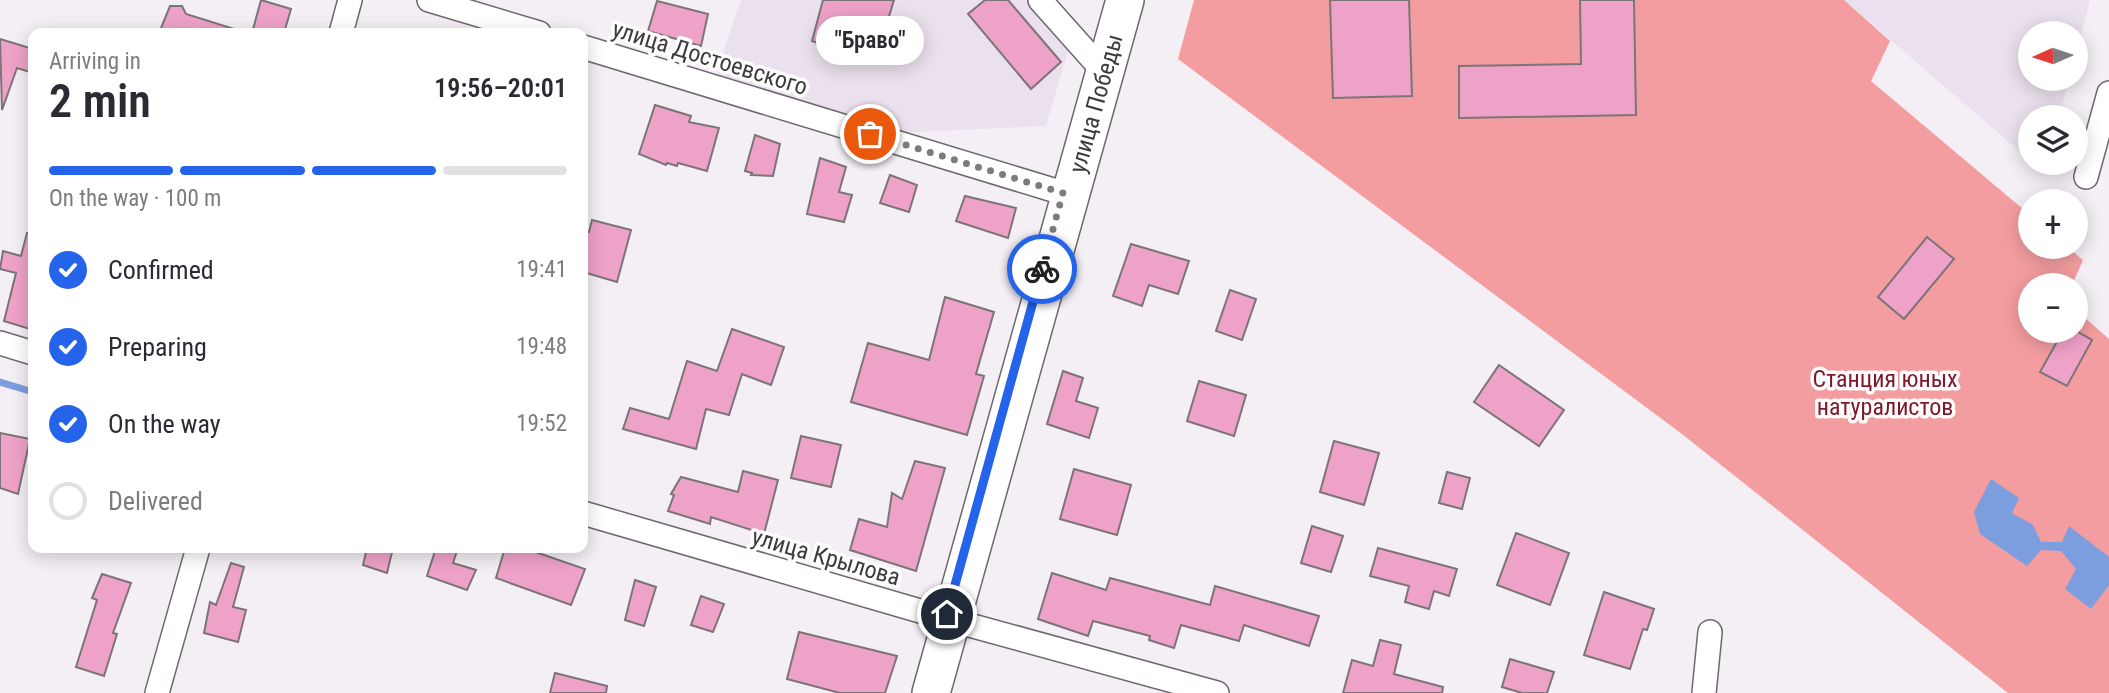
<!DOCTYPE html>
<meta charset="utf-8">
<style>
body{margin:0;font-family:"Roboto Condensed",sans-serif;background:#f7f7f7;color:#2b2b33;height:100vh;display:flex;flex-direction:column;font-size:26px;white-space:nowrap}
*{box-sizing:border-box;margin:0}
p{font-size:23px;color:#7c7c81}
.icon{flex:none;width:38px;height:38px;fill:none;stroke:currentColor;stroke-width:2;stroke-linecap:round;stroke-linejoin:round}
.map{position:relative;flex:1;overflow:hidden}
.panel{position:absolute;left:28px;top:28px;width:560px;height:525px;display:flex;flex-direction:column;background:#fff;border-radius:14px;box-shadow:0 4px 18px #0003}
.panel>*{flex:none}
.needle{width:46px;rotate:267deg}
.buttons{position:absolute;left:2018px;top:21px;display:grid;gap:14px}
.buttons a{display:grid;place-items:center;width:70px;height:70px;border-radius:50%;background:#fff;box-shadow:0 4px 18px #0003;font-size:35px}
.pin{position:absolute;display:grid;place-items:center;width:60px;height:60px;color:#fff;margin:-30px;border:4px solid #fff;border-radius:50%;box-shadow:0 2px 7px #0007}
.courier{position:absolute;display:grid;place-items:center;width:70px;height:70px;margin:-35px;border:5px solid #2563eb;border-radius:50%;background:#fff;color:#222;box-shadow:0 2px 9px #0007}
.bubble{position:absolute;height:49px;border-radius:24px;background:#fff;box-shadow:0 4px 18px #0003;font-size:23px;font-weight:600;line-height:49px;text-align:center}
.overview em{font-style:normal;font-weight:600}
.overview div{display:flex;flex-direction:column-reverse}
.overview{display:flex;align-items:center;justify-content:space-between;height:119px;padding:0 21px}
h1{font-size:46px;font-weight:600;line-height:52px}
.bar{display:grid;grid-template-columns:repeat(4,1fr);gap:10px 7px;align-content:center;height:84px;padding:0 21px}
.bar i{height:9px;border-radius:5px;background:#e1e1e2}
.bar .on{background:#2563eb}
.bar p{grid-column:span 4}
ol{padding:0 21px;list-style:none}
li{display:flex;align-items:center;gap:21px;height:77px}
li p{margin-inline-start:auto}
li .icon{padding:7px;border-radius:50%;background:#2563eb;color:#fff;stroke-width:4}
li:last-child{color:#7c7c81}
li i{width:38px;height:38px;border:4px solid #e1e1e2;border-radius:50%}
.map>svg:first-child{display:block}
.built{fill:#ebe0ed}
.forest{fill:#f39da0}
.water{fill:#7c9dde}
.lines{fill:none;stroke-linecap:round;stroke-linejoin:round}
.stream{stroke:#7c9dde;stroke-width:7}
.building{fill:#efa2c8;stroke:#7c7477;stroke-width:2}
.minor-casing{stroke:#6d686e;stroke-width:26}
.primary-casing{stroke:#6d686e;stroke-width:40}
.minor{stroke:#fff;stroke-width:23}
.primary{stroke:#fff;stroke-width:37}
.done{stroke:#7e7a7e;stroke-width:7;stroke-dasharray:0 12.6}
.route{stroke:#2563eb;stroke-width:9}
.labels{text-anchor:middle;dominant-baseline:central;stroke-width:7;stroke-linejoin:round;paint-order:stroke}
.street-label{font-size:24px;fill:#3e3b3e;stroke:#fefdfe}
.park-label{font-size:24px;fill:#7c1929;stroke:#fefdfe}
</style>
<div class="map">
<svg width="2109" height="693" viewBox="0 0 2109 693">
<rect width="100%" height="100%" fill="#f4eef5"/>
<g class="built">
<path d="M 741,0 L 1040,0 L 1073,33 L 1046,126 L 870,134 L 712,86 Z"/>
<path d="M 1844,0 L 2090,0 L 2076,55 L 2076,33 L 2030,33 L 2030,79 L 2069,79 L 2059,117 L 2030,117 L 2030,160 Z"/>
</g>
<path class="forest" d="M 1194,0 L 1844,0 L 1890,41 L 1871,81 L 2030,215 L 2030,247 L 2067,247 L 2083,260 L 2072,285 L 2030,285 L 2030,331 L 2076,331 L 2076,310 L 2109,339 L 2109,693 L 2008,693 L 1682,434 L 1178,59 Z"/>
<path class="water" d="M 1991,479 L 2019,498 L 2012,513 L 2033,525 L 2041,542 L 2062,542 L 2069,526 L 2109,557 L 2109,585 L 2091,609 L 2065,589 L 2076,569 L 2061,551 L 2041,550 L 2027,566 L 1980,534 L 1974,512 Z"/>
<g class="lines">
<path class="stream" d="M 0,382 L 33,392"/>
</g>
<g class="building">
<path d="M 261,0 L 291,9 L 284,33 L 252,33 Z"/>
<path d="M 823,0 L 894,0 L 875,62 L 812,41 Z"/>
<path d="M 985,0 L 1008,0 L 1061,62 L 1031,89 L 968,14 Z"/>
<path d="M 1330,0 L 1409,0 L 1412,96 L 1333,98 Z"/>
<path d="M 1580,0 L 1634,0 L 1636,115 L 1459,118 L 1459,66 L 1581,64 Z"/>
<path d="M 657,1 L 708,14 L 701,46 L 648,31 Z"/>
<path d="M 170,6 L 182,6 L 186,14 L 234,29 L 234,33 L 159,33 Z"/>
<path d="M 0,39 L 33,49 L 33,73 L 17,68 L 2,110 Z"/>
<path d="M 655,105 L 691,116 L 689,122 L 719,128 L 707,171 L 678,163 L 677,166 L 667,163 L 666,165 L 639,154 Z"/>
<path d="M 755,135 L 780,144 L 773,176 L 751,175 L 752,173 L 745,171 Z"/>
<path d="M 820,158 L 846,167 L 839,192 L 852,195 L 844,222 L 807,214 Z"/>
<path d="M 890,175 L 917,185 L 909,212 L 880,203 Z"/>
<path d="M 965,196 L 1016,208 L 1008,238 L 956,221 Z"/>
<path d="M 592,220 L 631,230 L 617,282 L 583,272 L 583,230 L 589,232 Z"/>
<path d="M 27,233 L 33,233 L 33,330 L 4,321 L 16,273 L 0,269 L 3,251 L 21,256 Z"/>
<path d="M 1927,237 L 1954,259 L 1904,319 L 1878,297 Z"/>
<path d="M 1131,244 L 1189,261 L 1178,294 L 1149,285 L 1142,306 L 1113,296 Z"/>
<path d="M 1230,290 L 1256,299 L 1242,340 L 1216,331 Z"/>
<path d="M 945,297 L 994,312 L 976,374 L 984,376 L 967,435 L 851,402 L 868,343 L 929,360 Z"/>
<path d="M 732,329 L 784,347 L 771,385 L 742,374 L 729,415 L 706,409 L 696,449 L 623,429 L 630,408 L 669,419 L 687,361 L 717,371 Z"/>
<path d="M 2063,331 L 2076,331 L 2092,340 L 2067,386 L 2040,372 Z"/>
<path d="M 1499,365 L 1564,410 L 1539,446 L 1474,402 Z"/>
<path d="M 1063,371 L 1083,378 L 1076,401 L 1098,408 L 1089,438 L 1047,424 Z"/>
<path d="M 1199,381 L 1246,395 L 1234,436 L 1187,421 Z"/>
<path d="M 0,433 L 30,439 L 18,494 L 0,488 Z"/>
<path d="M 801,436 L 841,445 L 831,487 L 791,478 Z"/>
<path d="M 1334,441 L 1379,453 L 1364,505 L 1320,492 Z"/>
<path d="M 915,461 L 945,468 L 916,571 L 850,550 L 859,519 L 887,527 L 892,493 L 902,499 Z"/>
<path d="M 1074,469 L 1131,485 L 1117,535 L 1060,519 Z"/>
<path d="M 743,471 L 778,480 L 764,534 L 711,517 L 710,524 L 668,511 L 674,495 L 671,494 L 681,477 L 738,492 Z"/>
<path d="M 1447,472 L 1470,478 L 1462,509 L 1439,503 Z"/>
<path d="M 1312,526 L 1343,536 L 1331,572 L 1301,563 Z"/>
<path d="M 1516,533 L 1569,553 L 1550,605 L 1497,585 Z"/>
<path d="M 367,548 L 393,548 L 387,573 L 363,565 Z"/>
<path d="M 436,548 L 458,548 L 453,563 L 476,570 L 467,590 L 427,576 Z"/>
<path d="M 505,548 L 524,548 L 585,569 L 571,605 L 496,578 Z"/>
<path d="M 1378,548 L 1457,569 L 1449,596 L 1434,591 L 1429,609 L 1405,602 L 1409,586 L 1370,576 Z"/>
<path d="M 231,563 L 244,567 L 233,607 L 246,610 L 238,642 L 204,633 L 210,602 L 216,605 Z"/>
<path d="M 1052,573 L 1106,590 L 1110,578 L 1210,605 L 1215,586 L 1319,616 L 1309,646 L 1244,625 L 1239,641 L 1181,625 L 1174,648 L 1149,640 L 1150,636 L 1093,621 L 1088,636 L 1038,619 Z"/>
<path d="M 102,574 L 131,583 L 113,633 L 117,634 L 104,676 L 76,667 L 97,600 L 92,598 Z"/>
<path d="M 635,580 L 656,587 L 644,626 L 625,620 Z"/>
<path d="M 1604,592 L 1654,609 L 1647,630 L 1643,629 L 1630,669 L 1584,655 Z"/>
<path d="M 701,596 L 724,604 L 713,632 L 691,625 Z"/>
<path d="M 799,632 L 897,656 L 885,693 L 840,693 L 787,679 Z"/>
<path d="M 1380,640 L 1401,645 L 1394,674 L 1443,687 L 1442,693 L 1343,693 L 1352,660 L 1373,666 Z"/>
<path d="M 1510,659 L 1554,672 L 1547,693 L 1522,693 L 1502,687 Z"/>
<path d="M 555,673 L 607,686 L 606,693 L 550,693 Z"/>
</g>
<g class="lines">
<g class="minor-casing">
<g id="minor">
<path d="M 429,0 L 539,33"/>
<path d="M 1040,0 L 1105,73"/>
<path d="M 341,33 L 350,0"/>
<path d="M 583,47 L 1063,193"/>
<path d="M 2086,177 L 2109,93"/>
<path d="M 0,343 L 33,353"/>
<path d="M 583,513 L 951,620 L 1217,693"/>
<path d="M 157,693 L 198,548"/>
<path d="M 1704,693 L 1710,632"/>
</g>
</g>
<g class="primary-casing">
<g id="primary">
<path id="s1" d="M 931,693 L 1125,0"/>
</g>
</g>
<use href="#minor" class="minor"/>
<use href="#primary" class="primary"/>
</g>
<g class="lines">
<path class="done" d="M 870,134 L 1063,193 L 1042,269"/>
<path class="route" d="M 947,614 L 1042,269"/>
</g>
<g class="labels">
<g class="street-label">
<text transform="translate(710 58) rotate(17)">улица Достоевского</text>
<text stroke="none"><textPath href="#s1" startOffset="612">улица Победы</textPath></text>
<text transform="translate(826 557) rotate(16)">улица Крылова</text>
</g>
<g class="park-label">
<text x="1885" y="379">Станция юных<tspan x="1885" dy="28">натуралистов</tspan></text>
</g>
</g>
</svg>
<div class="buttons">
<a><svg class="needle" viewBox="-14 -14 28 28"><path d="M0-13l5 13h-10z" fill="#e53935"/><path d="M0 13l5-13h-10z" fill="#7c7c81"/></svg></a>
<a><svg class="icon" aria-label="layers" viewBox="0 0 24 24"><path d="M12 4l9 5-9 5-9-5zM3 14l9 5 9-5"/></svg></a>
<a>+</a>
<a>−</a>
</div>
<div class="pin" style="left:870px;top:134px;background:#ea580c"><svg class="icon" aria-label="bag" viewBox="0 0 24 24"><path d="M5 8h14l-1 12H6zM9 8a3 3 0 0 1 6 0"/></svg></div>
<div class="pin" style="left:947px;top:614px;background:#1f2937"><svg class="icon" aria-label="home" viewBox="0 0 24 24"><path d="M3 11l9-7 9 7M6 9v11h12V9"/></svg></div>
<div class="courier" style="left:1042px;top:269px"><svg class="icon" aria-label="bike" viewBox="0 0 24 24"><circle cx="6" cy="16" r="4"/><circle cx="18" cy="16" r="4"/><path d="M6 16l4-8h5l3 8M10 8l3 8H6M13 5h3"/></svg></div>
<div class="bubble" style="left:816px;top:16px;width:108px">&quot;Браво&quot;</div>
<section class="panel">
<div class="overview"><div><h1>2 min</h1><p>Arriving in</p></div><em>19:56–20:01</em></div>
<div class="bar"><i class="on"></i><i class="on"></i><i class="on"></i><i></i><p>On the way · 100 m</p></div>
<ol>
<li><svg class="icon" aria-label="check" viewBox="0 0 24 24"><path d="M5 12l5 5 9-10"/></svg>Confirmed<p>19:41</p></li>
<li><svg class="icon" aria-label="check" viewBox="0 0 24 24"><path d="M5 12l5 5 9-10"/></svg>Preparing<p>19:48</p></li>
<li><svg class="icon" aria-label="check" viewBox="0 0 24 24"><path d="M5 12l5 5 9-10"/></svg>On the way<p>19:52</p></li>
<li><i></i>Delivered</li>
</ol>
</section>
</div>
